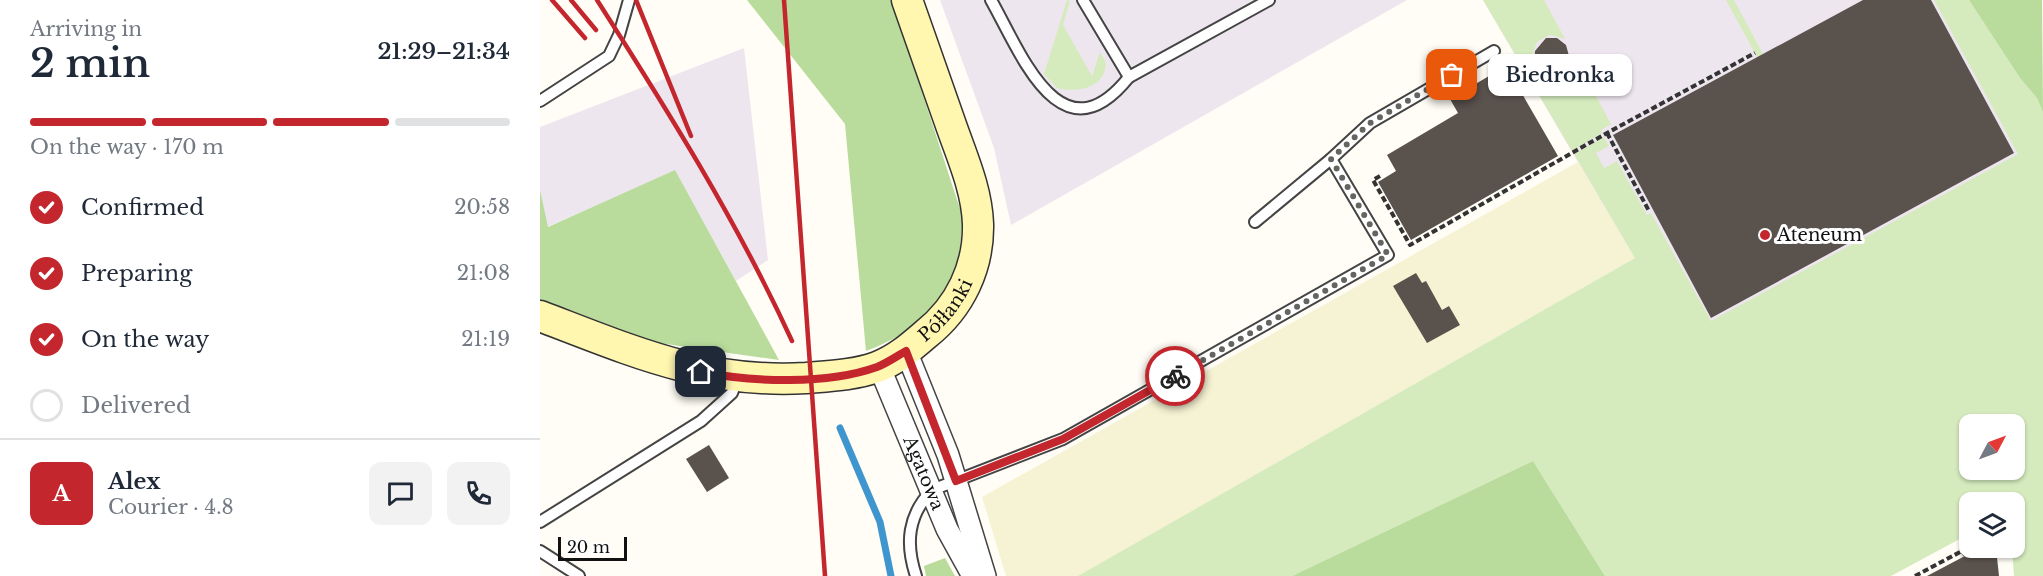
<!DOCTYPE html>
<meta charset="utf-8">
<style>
body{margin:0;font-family:"Libre Baskerville",serif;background:#f2f2f3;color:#1f2937;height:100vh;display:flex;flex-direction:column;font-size:22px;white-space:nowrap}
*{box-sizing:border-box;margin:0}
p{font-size:20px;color:#747a83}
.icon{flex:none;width:33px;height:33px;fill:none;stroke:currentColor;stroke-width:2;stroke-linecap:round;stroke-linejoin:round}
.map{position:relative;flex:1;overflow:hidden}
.details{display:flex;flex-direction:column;background:#fff;width:540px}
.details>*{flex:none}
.needle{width:39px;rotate:49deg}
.tools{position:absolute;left:1419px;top:414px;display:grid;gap:12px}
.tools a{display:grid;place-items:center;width:66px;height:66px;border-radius:12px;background:#fff;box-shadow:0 2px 4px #0004;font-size:30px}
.scale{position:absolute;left:18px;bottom:15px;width:69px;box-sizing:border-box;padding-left:6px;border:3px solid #111;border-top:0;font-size:16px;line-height:21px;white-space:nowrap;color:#111;-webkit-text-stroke:4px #fff;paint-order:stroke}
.pin{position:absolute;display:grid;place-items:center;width:51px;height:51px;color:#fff;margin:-26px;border-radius:12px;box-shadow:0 3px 9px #0006}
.courier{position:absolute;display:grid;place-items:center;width:60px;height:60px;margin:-30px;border:4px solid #c4262e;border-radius:50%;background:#fff;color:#222;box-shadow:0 2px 8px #0007}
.bubble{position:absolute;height:42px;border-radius:12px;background:#fff;box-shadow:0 2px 4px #0004;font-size:20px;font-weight:600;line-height:42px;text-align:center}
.head em{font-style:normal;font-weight:600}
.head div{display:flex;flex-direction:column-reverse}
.head{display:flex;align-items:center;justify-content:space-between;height:102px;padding:0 30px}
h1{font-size:39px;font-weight:600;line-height:45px}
.bar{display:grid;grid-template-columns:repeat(4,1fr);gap:9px 6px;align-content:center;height:72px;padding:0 30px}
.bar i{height:8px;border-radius:4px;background:#e0e1e3}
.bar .current{background:#c4262e}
.bar p{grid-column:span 4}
.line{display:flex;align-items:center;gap:15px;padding:0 30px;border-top:2px solid #e0e1e3}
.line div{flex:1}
.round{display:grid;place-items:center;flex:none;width:63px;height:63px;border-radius:12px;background:#f2f2f3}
ol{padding:0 30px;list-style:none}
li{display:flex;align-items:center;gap:18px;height:66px}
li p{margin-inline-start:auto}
li .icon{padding:6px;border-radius:50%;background:#c4262e;color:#fff;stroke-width:4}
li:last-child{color:#747a83}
li i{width:33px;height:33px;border:3px solid #e0e1e3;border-radius:50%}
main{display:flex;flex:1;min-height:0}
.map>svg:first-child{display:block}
.industrial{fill:#eee6ef}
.farmland{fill:#f6f3d4}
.green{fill:#d5ebbd;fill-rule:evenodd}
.forest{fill:#b9dc9c}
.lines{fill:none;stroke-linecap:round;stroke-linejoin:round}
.stream{stroke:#3f96cf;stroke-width:7}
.building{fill:#5a524d}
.lane-casing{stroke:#444;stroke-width:14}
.street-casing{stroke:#444;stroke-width:24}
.secondary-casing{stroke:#333;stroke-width:33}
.path{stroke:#333;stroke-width:4;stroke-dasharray:6 3;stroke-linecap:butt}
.lane{stroke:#fff;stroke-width:10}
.street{stroke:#fff;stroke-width:21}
.secondary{stroke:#fff6b0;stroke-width:30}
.rail{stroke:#c4262e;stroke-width:4.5}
.done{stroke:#646461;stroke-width:6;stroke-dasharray:0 10.8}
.route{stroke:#c4262e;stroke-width:8}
.poi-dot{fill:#c4262e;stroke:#fff;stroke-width:2}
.labels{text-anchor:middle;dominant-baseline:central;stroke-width:6;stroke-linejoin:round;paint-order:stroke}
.poi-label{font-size:18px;fill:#111;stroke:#fff;text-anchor:start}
.street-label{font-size:18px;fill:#111;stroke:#fff}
</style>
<main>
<section class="details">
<div class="head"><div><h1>2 min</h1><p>Arriving in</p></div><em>21:29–21:34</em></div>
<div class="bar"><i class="current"></i><i class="current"></i><i class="current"></i><i></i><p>On the way · 170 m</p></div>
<ol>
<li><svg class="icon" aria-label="check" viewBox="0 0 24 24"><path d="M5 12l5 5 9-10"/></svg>Confirmed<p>20:58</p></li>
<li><svg class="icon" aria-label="check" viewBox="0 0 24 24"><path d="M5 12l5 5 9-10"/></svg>Preparing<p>21:08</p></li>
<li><svg class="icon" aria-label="check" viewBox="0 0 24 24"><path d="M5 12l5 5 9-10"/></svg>On the way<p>21:19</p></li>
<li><i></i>Delivered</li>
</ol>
<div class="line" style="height:108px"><b class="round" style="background:#c4262e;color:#fff">A</b><div><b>Alex</b><p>Courier · 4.8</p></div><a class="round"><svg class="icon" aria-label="chat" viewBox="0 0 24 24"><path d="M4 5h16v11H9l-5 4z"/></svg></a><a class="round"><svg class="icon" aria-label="phone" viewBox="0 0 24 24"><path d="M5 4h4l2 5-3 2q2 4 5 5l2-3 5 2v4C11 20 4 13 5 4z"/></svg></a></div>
</section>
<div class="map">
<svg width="1503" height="576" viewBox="0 0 1503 576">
<rect width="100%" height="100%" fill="#fffdf5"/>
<g class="industrial">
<path d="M 400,0 L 867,0 L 471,225 L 454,148 Z"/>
<path d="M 943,0 L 1429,0 L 1480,78 L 1497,98 L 1503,112 L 1503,166 L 1153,359 Z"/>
<path d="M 204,48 L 228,260 L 196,281 L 135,171 L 7,227 L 0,190 L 0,127 Z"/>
</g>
<path class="farmland" d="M 1038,162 L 1095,258 L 539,576 L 466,576 L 442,497 Z"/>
<g class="green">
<path d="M 527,0 L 530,1 L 523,25 L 552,76 L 560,52 L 566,63 C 565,89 536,93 517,88 L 504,74 Z"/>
<path d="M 943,0 L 1004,0 L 1025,39 L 1010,35 L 997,42 L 992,56 L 1000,70 L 1015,75 L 1028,67 L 1033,53 L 1071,124 L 1061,130 L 1062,133 L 1032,151 Z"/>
<path d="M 1186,0 L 1194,0 L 1223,54 L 1217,57 Z"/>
<path d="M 1394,0 L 1429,0 L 1480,78 L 1497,98 L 1503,112 L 1503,576 L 1474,576 L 1472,548 L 1474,548 L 1474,502 L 1430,502 L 1429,534 L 1351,576 L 1065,576 L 993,461 L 752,576 L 538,576 L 1095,258 L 1034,154 L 1064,137 L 1069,146 L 1056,153 L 1064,168 L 1077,161 L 1107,215 L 1111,213 L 1171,321 L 1478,154 ZM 1430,424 L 1474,424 L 1474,470 L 1430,470 Z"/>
</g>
<g class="forest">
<path d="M 207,0 L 352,0 L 422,215 C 423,286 392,326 326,351 L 305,124 Z"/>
<path d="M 1429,0 L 1502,0 L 1503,112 L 1497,98 L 1480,78 Z"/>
<path d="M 135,170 L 239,360 L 119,343 L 0,304 L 0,190 L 8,227 Z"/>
<path d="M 993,461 L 1065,576 L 752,576 Z"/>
<path d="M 405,558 L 415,576 L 386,576 L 384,566 Z"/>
</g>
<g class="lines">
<path class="stream" d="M 300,428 L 340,522 L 351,576"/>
</g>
<g class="building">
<path d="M 1323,0 L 1391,0 L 1474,153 L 1171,318 L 1073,135 Z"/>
<path d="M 1006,38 L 1017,38 L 1026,45 L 1029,56 L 1020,70 L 1009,72 L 994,66 L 995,51 Z"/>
<path d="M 966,66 L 1018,156 L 871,240 L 838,182 L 856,171 L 847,155 L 918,113 L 910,99 Z"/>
<path d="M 876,273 L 882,283 L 886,281 L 902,310 L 909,306 L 920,325 L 887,343 L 853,286 Z"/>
<path d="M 169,445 L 189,478 L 167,492 L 146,459 Z"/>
<path d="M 1440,548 L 1456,548 L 1459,576 L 1387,576 Z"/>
</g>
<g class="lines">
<g class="lane-casing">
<g id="lane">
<path d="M 451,0 C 481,53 521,162 589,77"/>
<path d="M 543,0 L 589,77 L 729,0"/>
<path d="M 0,101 L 69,56 L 79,35 L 89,0"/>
<path d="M 715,222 L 791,159 L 830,123 L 954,51"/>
<path d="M 0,522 L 161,421 L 192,393 L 198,378"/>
<path d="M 0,551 L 39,576"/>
<path d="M 376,576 C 365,543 368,515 392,490 L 523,439 L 848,255 L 791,159"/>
</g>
</g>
<g class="street-casing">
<g id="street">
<path d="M 366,351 L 408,455 L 445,576"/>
<path id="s1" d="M 339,366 L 407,529 L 433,576"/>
</g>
</g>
<g class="secondary-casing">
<g id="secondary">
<path id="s2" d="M 0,316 C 92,351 165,384 266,378 C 290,376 315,375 337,367 C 356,360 371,347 386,334 C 420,307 439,267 438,224 C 437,191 423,159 412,128 C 397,85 382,43 367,0"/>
</g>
</g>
<g class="path">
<path d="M 1067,133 L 1109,211"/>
<path d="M 840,176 L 833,180 L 870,245 L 1067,133 L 1215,53"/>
<path d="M 1375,576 L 1422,551 L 1425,555"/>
</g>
<use href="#lane" class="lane"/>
<use href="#street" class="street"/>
<use href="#secondary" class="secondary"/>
<g class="rail">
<path d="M 12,0 L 45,38"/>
<path d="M 31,0 L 56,30"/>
<path d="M 57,0 C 128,111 197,221 252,341"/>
<path d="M 96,0 L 151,136"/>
<path d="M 244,0 L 285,576"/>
</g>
</g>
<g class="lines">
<path class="done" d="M 635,376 L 848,255 L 791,159 L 830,123 L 912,75"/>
<path class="route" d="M 161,372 C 213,382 287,385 337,367 C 347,363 357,356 366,351 L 416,481 L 523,439 L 635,376"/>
</g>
<circle class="poi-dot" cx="1225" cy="235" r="6"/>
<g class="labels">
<g class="poi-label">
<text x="1237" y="235">Ateneum</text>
</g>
<g class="street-label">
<text stroke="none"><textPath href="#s2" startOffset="438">Półłanki</textPath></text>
<text stroke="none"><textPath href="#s1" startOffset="116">Agatowa</textPath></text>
</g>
</g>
</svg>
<div class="tools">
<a><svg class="needle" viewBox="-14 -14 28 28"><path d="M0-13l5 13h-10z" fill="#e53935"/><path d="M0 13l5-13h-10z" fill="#747a83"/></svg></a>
<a><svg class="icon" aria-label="layers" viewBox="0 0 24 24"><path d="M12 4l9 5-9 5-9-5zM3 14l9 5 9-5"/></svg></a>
</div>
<div class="scale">20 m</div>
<div class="pin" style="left:912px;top:75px;background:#ea580c"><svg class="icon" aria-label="bag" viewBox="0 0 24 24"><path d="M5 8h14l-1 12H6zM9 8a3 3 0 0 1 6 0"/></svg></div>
<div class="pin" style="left:161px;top:372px;background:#1f2937"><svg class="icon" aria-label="home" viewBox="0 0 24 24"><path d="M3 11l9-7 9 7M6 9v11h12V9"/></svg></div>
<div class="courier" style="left:635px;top:376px"><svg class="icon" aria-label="bike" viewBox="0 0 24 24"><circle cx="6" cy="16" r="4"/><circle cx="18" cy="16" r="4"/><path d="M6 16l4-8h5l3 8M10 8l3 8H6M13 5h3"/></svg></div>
<div class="bubble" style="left:948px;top:54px;width:144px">Biedronka</div>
</div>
</main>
